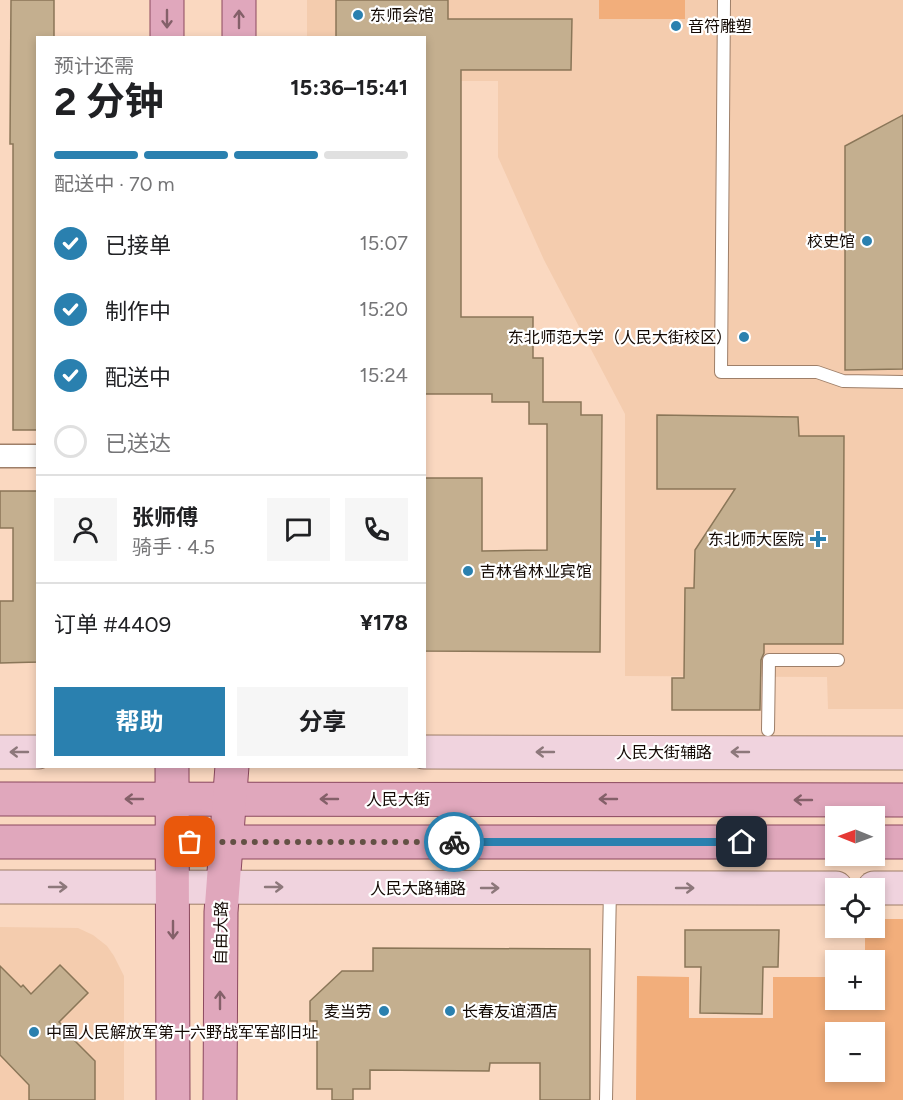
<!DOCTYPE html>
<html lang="zh">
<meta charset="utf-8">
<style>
body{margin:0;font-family:Figtree,"Noto Sans SC",sans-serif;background:#f6f6f6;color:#202124;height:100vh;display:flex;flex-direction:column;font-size:22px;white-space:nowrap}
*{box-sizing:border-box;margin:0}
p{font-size:20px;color:#757577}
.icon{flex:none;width:33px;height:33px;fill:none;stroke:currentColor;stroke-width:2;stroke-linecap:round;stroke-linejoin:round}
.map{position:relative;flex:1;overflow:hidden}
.side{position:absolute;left:36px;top:36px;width:390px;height:732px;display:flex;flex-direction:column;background:#fff;border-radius:0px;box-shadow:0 3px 9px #0003}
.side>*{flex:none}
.needle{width:39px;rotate:271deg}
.fabs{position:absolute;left:825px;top:806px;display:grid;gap:12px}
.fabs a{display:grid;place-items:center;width:60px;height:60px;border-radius:0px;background:#fff;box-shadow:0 3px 9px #0003;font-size:30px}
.pin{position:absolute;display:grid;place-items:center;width:51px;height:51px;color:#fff;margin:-26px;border-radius:12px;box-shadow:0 3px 9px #0006}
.courier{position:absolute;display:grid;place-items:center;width:60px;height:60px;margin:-30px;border:4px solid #2a80af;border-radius:50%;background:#fff;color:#222;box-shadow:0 2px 8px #0007}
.summary em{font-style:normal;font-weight:700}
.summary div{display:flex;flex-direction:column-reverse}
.summary{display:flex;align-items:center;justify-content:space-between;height:102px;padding:0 18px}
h1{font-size:39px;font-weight:700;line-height:45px}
.bar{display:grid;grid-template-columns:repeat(4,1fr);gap:9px 6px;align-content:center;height:72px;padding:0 18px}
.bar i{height:8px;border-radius:4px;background:#e0e0e0}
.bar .selected{background:#2a80af}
.bar p{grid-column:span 4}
.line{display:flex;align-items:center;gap:15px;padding:0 18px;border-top:2px solid #e0e0e0}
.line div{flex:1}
.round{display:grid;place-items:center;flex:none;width:63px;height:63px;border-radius:0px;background:#f6f6f6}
ol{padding:0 18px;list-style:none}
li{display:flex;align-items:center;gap:18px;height:66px}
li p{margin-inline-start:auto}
li .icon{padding:6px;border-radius:50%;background:#2a80af;color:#fff;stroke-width:4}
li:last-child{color:#757577}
li i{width:33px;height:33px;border:3px solid #e0e0e0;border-radius:50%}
.button{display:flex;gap:12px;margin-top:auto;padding:12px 18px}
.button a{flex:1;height:69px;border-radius:0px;background:#2a80af;color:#fff;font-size:24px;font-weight:700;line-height:69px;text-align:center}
.button a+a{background:#f6f6f6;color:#202124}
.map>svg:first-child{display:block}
.built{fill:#f4ccae}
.green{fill:#f2ae7b;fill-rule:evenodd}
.building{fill:#c4af8f;stroke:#8a7658;stroke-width:1.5}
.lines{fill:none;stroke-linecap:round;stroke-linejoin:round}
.service-casing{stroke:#9e7f69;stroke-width:14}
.minor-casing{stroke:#9e7f69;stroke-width:25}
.secondary-casing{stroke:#9e7f69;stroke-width:35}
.primary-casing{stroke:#8b495f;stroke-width:35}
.service{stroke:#fff;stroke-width:12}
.minor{stroke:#fff;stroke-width:22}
.secondary{stroke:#f0d3de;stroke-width:33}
.primary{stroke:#e0a7bc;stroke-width:33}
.oneway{stroke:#846069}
.oneway2{stroke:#8d787b}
.done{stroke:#645145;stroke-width:6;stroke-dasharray:0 10.8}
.route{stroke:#2a80af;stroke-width:8}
.poi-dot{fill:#2a80af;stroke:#fff;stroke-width:2}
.labels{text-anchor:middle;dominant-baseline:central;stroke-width:4.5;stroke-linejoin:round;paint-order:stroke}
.poi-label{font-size:16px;fill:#130903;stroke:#fff;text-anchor:start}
.street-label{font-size:16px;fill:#130903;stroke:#fff}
</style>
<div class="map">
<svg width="903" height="1100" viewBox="0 0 903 1100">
<rect width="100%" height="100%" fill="#fad8c0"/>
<g class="built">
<path d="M 307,0 L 903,0 L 903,709 L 828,709 L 827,677 L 625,676 L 625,414 L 544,260 L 498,157 L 498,81 L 425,81 L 424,38 L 307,38 Z"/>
<path d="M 0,927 L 78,928 L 93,935 L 107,946 L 114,956 L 124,976 L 124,1100 L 0,1100 Z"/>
</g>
<g class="green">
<rect x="599" y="0" width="86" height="19"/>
<path d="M 875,919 L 903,919 L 903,1100 L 636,1100 L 637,976 L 689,977 L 689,1018 L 773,1018 L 773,977 L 835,977 L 836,999 L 874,999 L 874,960 L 865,960 L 865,927 L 874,927 ZM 836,1032 L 874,1032 L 874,1071 L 836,1071 Z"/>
</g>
<g class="building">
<path d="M 11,0 L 54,0 L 54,38 L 38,38 L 38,430 L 13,430 L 13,144 L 10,144 Z"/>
<path d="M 336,0 L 448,0 L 448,19 L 572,19 L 571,70 L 461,70 L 461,317 L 533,317 L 533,358 L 543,358 L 543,402 L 581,402 L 581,415 L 602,415 L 600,652 L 424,651 L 424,478 L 482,478 L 482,551 L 547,550 L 547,424 L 529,424 L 529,402 L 492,402 L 492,394 L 424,394 L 424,38 L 336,38 Z"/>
<path d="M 903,115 L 903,369 L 845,370 L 845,146 Z"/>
<path d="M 657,415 L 798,417 L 799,436 L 844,436 L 843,644 L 764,644 L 764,653 L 761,660 L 760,710 L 672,710 L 672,678 L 684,678 L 685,588 L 694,588 L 695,550 L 735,489 L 657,489 Z"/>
<path d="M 0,491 L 38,491 L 38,662 L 0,663 L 0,601 L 13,601 L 13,528 L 0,528 Z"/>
<path d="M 685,930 L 779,930 L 778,967 L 763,967 L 762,1014 L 700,1013 L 701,967 L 685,967 Z"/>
<path d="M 373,948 L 590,949 L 590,1100 L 540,1100 L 540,1063 L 490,1063 L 489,1071 L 370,1070 L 370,1089 L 353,1089 L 353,1100 L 332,1100 L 332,1089 L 317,1089 L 317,1021 L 310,1021 L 310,1001 L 342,971 L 373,971 Z"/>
<path d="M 60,965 L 88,993 L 59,1022 L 69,1031 L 67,1033 L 95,1061 L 95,1100 L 29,1100 L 29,1085 L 0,1055 L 0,966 L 21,987 L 23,985 L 31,994 Z"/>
</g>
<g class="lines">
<g class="service-casing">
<g id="service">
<path d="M 724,0 L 721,372 L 817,372 L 843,381 L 903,382"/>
<path d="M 768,730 L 769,660 L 838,660"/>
<path d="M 606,1100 L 610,888"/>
</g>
</g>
<g class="minor-casing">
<path id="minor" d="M 0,456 L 38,456"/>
</g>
<g class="secondary-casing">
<g id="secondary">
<path d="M 0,752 L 38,752"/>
<path d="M 424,752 L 903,753"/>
<path d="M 0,887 L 836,888"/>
<path d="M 874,888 L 903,888"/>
</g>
</g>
<g class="primary-casing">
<g id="primary">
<path d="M 167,0 L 167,38"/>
<path d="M 239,38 L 239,0"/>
<path d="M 172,766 L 173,1100"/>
<path d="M 0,799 L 903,800"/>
<path d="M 0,842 L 836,842"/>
<path d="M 874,842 L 903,842"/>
<path d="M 220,1100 L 221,912 L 232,766"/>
</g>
</g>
<use href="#service" class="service"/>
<use href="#minor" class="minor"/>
<use href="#secondary" class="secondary"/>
<use href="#primary" class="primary"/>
</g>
<defs><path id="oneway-shaft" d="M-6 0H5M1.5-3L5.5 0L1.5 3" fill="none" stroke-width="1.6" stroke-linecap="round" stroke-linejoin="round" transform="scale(1.5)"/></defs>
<g class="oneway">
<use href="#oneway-shaft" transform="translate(167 19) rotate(90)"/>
<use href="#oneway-shaft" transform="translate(239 19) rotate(-90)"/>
<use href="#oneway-shaft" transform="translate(134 799) rotate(-180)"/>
<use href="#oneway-shaft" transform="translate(329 799) rotate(-180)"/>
<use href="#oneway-shaft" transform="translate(608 799) rotate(-180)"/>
<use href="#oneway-shaft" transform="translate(803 800) rotate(-180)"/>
<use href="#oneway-shaft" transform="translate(173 930) rotate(90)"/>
<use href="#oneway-shaft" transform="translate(220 1000) rotate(-90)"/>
</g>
<g class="oneway2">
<use href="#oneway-shaft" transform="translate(19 752) rotate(-180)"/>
<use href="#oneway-shaft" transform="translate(545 752) rotate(-180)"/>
<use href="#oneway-shaft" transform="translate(740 752) rotate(-180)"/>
<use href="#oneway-shaft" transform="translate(58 887)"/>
<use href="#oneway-shaft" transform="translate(274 887)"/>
<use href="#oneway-shaft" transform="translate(490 888)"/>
<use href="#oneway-shaft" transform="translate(685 888)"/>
</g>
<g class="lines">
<path class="done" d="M 190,842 L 454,842"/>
<path class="route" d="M 454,842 L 742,842"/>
</g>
<g class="poi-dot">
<circle cx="358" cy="15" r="6"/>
<circle cx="676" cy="26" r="6"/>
<circle cx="867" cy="241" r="6"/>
<circle cx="744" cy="337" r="6"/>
<path d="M815 530h6v6h6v6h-6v6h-6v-6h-6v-6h6z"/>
<circle cx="468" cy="571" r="6"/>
<circle cx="384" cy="1011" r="6"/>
<circle cx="450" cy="1011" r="6"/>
<circle cx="34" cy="1032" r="6"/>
</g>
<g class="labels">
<g class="poi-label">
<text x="370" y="15">东师会馆</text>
<text x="688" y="26">音符雕塑</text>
<text x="855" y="241" text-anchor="end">校史馆</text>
<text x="732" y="337" text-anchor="end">东北师范大学（人民大街校区）</text>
<text x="804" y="539" text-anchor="end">东北师大医院</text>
<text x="480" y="571">吉林省林业宾馆</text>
<text x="372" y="1011" text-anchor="end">麦当劳</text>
<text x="462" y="1011">长春友谊酒店</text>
<text x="46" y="1032">中国人民解放军第十六野战军军部旧址</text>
</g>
<g class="street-label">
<text x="664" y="752">人民大街辅路</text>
<text x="398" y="799">人民大街</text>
<text x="418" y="888">人民大路辅路</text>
<text transform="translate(221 933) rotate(-89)">自由大路</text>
</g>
</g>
</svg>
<div class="fabs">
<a><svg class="needle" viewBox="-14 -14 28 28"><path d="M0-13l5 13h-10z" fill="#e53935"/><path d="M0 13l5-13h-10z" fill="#757577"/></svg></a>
<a><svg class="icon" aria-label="locate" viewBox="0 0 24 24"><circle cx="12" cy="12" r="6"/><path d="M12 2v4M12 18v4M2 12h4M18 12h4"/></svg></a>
<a>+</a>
<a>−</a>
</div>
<div class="pin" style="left:190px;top:842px;background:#ea580c"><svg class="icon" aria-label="bag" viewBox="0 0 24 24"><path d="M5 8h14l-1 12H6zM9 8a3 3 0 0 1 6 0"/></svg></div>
<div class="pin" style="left:742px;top:842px;background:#1f2937"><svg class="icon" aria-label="home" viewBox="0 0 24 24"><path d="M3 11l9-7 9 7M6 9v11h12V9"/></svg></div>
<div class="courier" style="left:454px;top:842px"><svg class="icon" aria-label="bike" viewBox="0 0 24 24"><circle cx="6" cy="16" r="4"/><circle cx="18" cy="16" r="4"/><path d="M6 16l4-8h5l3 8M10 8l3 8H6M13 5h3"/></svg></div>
<section class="side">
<div class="summary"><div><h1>2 分钟</h1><p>预计还需</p></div><em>15:36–15:41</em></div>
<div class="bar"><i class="selected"></i><i class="selected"></i><i class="selected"></i><i></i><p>配送中 · 70 m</p></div>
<ol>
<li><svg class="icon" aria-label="check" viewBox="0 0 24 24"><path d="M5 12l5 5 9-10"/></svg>已接单<p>15:07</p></li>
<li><svg class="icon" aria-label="check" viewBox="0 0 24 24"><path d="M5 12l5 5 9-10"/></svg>制作中<p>15:20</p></li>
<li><svg class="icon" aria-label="check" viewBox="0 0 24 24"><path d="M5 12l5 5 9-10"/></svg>配送中<p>15:24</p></li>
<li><i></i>已送达</li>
</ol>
<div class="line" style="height:108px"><a class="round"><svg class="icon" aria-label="person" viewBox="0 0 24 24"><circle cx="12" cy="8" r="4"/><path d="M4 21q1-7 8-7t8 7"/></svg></a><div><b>张师傅</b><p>骑手 · 4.5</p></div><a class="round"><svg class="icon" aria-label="chat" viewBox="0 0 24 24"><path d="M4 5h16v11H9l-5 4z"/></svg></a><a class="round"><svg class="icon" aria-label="phone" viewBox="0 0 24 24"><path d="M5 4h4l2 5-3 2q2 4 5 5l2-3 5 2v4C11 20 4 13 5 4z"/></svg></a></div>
<div class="line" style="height:78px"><div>订单 #4409</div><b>¥178</b></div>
<div class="button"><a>帮助</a><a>分享</a></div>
</section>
</div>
